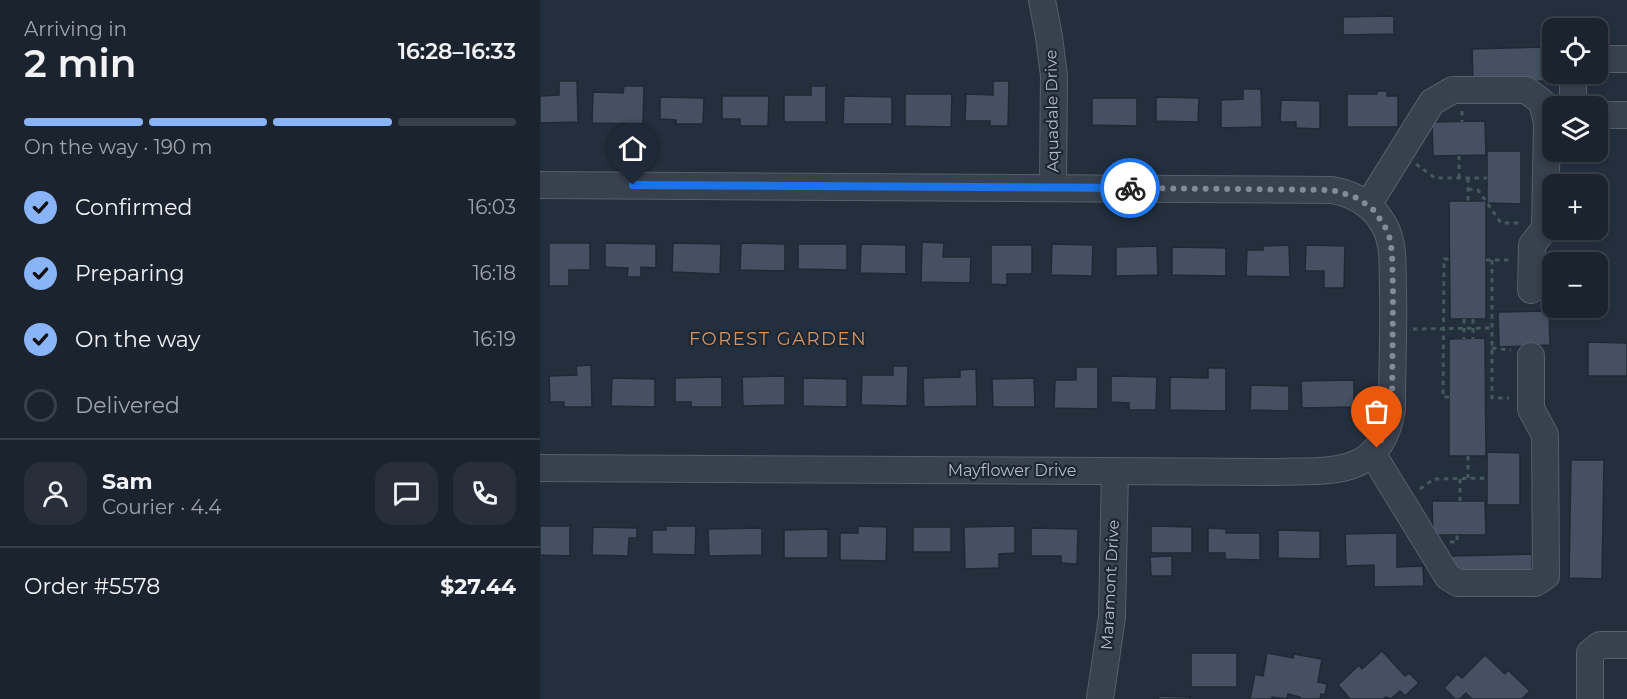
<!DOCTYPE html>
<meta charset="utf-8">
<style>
body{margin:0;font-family:Montserrat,sans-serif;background:#282f3a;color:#f1f3f6;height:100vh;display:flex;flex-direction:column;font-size:22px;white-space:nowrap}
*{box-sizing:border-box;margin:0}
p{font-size:20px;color:#a0a4aa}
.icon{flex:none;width:33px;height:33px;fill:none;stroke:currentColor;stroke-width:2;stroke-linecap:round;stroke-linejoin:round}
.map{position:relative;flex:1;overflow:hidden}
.side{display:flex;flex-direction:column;background:#1b232e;width:540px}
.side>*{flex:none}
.buttons{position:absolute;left:1002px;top:18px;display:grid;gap:12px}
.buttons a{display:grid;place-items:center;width:66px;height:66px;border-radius:12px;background:#1b232e;box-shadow:0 3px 9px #0003,0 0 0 2px #39404a;font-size:30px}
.pin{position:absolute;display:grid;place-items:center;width:51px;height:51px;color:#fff;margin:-62px -26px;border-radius:50% 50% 50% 0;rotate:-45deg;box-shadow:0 0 6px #0007}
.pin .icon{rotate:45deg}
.courier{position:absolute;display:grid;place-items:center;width:60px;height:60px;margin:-30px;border:4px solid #1a73e8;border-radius:50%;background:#fff;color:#222;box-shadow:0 2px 8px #0007}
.headline em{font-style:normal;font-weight:600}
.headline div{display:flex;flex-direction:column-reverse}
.headline{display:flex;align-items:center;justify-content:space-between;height:102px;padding:0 24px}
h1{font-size:39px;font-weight:600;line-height:45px}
.bar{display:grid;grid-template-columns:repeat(4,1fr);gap:9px 6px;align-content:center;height:72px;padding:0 24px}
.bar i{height:8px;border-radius:4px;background:#39404a}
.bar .active{background:#8ab4f8}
.bar p{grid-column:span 4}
.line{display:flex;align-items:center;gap:15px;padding:0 24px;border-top:2px solid #39404a}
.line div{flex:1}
.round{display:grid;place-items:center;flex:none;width:63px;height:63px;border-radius:18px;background:#282f3a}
ol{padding:0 24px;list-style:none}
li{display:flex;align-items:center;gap:18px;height:66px}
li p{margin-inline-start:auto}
li .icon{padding:6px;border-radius:50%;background:#8ab4f8;color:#111;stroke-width:4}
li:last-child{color:#a0a4aa}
li i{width:33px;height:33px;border:3px solid #39404a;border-radius:50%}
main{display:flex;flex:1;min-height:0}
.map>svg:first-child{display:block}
.building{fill:#455162;stroke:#1f2835;stroke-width:1.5}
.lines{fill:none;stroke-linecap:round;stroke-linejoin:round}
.minor-casing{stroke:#565f6c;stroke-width:28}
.path{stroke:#44595c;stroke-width:3;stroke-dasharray:4.5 4.5;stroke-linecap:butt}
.minor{stroke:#38414e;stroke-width:26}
.done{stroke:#828b98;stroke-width:6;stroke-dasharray:0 10.8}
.route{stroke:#1a73e8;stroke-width:8}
.labels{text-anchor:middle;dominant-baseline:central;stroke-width:4.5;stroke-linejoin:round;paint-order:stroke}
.street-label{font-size:16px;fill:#b4bcc9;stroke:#1d2633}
.neighbourhood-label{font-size:18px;letter-spacing:1.5px;fill:#d59563;stroke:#1d2633}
</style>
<main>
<section class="side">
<div class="headline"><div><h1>2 min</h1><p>Arriving in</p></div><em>16:28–16:33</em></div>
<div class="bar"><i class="active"></i><i class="active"></i><i class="active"></i><i></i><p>On the way · 190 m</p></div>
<ol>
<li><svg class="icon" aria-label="check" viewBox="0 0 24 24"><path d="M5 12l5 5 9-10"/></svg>Confirmed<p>16:03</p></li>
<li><svg class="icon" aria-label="check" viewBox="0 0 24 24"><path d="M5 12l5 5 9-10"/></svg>Preparing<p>16:18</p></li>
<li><svg class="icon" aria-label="check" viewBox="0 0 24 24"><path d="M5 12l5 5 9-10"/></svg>On the way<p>16:19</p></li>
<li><i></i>Delivered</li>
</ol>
<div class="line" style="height:108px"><a class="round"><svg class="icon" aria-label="person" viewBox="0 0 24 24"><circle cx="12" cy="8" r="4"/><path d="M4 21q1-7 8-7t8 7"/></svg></a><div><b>Sam</b><p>Courier · 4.4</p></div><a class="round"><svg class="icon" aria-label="chat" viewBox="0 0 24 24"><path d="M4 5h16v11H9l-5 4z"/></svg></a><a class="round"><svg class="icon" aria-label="phone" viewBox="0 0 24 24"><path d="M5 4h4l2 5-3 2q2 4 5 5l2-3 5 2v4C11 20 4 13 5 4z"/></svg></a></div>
<div class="line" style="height:78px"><div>Order #5578</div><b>$27.44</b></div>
</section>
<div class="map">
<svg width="1087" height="699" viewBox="0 0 1087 699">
<rect width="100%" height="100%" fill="#242f3e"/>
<g class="building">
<path d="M 854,16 L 854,34 L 803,35 L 803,17 Z"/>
<path d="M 1007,47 L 1007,81 L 933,83 L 932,49 Z"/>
<path d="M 19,81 L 37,81 L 38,122 L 0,123 L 0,96 L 19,95 Z"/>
<path d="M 453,81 L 469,81 L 468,126 L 450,126 L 450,121 L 425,121 L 426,94 L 453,95 Z"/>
<path d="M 84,86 L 104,86 L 103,124 L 52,123 L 53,92 L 83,93 Z"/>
<path d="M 271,86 L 286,86 L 286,122 L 244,122 L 244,95 L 271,95 Z"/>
<path d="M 703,89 L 721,89 L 722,127 L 681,128 L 681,100 L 703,99 Z"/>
<path d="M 837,91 L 847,91 L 847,96 L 858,96 L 858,127 L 807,127 L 807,94 L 837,94 Z"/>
<path d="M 365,94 L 412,94 L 411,127 L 365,126 Z"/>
<path d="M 182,96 L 229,96 L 228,126 L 200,126 L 200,119 L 182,119 Z"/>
<path d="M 304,96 L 352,97 L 352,124 L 303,124 Z"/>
<path d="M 120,97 L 164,98 L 163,124 L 136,124 L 136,120 L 120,119 Z"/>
<path d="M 616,97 L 659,98 L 658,122 L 616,121 Z"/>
<path d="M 552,98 L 597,98 L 597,126 L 552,125 Z"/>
<path d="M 741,100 L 780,101 L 780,129 L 756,128 L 756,122 L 740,122 Z"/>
<path d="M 945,121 L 946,155 L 893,156 L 892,122 Z"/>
<path d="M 947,151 L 981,151 L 981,204 L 947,203 Z"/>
<path d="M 909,201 L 946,201 L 946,319 L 910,319 Z"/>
<path d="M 382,242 L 404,243 L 403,257 L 431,257 L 430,283 L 381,282 Z"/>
<path d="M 9,243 L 50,243 L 50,270 L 29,270 L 29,286 L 9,286 Z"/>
<path d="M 65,243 L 116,244 L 116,268 L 101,267 L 101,277 L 87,277 L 88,268 L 65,267 Z"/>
<path d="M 133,243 L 181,244 L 180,274 L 132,272 Z"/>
<path d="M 201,243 L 245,244 L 245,271 L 200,270 Z"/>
<path d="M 258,244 L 307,244 L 307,270 L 258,269 Z"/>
<path d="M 321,244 L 366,245 L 366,274 L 320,273 Z"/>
<path d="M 512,244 L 553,245 L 552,276 L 511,275 Z"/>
<path d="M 451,245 L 492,245 L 492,274 L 467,274 L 467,285 L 451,284 Z"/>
<path d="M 749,245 L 750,277 L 706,276 L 707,250 L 723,250 L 723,246 Z"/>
<path d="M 766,245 L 805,246 L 804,288 L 784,288 L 784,271 L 765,271 Z"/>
<path d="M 617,246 L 618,275 L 576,276 L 576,247 Z"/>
<path d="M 632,247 L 686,248 L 686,276 L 632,275 Z"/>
<path d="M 1009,311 L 1010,345 L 959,347 L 958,312 Z"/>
<path d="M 945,338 L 946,456 L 909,456 L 909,339 Z"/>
<path d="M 1048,342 L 1087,343 L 1087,376 L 1048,376 Z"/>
<path d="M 51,365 L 52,407 L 24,407 L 24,402 L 10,402 L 9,376 L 37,375 L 36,366 Z"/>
<path d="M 353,366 L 368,366 L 367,406 L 321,405 L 322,375 L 353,375 Z"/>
<path d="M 536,367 L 558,367 L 558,409 L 514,408 L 515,380 L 536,380 Z"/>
<path d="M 668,368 L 686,368 L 686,411 L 630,410 L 630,377 L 668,378 Z"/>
<path d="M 436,369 L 437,406 L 384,407 L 383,378 L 420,377 L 420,370 Z"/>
<path d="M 245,376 L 245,405 L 203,406 L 202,377 Z"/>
<path d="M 571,376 L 617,377 L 616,410 L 589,410 L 589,403 L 571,402 Z"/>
<path d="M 182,377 L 182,407 L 151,407 L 151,402 L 135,402 L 135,378 Z"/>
<path d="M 72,378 L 115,379 L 115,407 L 71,406 Z"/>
<path d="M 263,378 L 307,379 L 307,407 L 263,406 Z"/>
<path d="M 494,378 L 495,407 L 453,407 L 452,379 Z"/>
<path d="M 814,380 L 814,407 L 762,408 L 761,381 Z"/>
<path d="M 711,385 L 749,386 L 749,411 L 710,410 Z"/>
<path d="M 947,452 L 980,453 L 980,505 L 947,505 Z"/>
<path d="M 1031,460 L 1064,460 L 1062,579 L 1029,578 Z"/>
<path d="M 892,501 L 945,501 L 946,535 L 893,535 Z"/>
<path d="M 0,526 L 30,526 L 30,556 L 0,555 Z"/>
<path d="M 126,526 L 156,526 L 155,555 L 112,554 L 112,530 L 126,530 Z"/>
<path d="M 318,526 L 347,527 L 346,561 L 300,560 L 300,533 L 318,533 Z"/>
<path d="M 475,526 L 475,553 L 459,554 L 459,568 L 425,569 L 424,527 Z"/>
<path d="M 611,526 L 652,527 L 652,553 L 611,553 Z"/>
<path d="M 53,527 L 97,528 L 97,538 L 89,538 L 88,556 L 52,555 Z"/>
<rect x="373" y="527" width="38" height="25"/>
<path d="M 222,528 L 222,555 L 169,556 L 168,529 Z"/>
<path d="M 491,528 L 538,529 L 537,564 L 521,563 L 521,556 L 491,556 Z"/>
<path d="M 668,528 L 686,529 L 686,533 L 720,533 L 720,560 L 685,559 L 685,553 L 668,553 Z"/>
<path d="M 288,529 L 288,558 L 244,558 L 244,530 Z"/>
<path d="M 738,530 L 780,531 L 780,559 L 738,558 Z"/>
<path d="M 857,533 L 857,567 L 883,566 L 884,586 L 834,587 L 834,565 L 806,566 L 805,534 Z"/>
<path d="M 992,554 L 992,574 L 911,575 L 911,556 Z"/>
<path d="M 632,556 L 632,576 L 611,576 L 610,557 Z"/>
<path d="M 842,651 L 865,676 L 869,673 L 879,683 L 865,696 L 860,691 L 851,699 L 846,697 L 843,699 L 810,699 L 798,685 L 819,665 L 822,669 Z"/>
<rect x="651" y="653" width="46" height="34"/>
<path d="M 727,653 L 753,658 L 754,654 L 782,659 L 778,682 L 787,684 L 785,695 L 781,694 L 780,699 L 760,699 L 760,697 L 748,694 L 747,699 L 732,697 L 732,699 L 710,699 L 715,674 L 723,676 Z"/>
<path d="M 945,655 L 965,674 L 968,670 L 990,691 L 982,699 L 932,699 L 926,693 L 920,699 L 915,699 L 904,688 L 917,674 L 922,678 Z"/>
<path d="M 618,696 L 650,697 L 650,699 L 618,699 Z"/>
</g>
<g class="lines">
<g class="minor-casing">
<g id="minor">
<path d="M 502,0 L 509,37 L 514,76 L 513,187"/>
<path d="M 1058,59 L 1087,59"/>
<path d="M 1033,74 L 1033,93 L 1036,106"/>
<path d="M 1058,115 L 1087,115"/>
<path d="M 0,185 L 792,190 C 814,194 833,205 844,225 C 855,244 852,268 853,288 C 854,328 852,369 852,409 C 841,478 792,470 737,472 L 0,468"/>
<path d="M 828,205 L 892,102 L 913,90 L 986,90 L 1002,102 L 1007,122 L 1005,228 L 992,245 L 991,290"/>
<path d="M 832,453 L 908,577 L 918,583 L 995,583 L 1006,576 L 1005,435 L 991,409 L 991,356"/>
<path d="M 560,699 L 572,617 L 575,471"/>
<path d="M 1050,699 L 1050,653 L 1060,645 L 1087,645"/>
</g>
</g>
<g class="path">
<path d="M 922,111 L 922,122"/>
<path d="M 876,164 L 895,178 L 947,178"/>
<path d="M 919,178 L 919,156"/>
<path d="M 928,178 L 928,201"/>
<path d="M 928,189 L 938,190 L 961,223 L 981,223"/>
<path d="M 946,260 L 971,260"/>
<path d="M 952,260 L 952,398 L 969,398"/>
<path d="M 924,319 L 924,339"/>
<path d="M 933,319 L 933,339"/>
<path d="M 873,329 L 952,328"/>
<path d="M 952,348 L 971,350"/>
<path d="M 909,397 L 903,397 L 904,259 L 909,259"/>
<path d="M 928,456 L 928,478"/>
<path d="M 920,479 L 920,501"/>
<path d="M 880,489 L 894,479 L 947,478"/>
<path d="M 910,542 L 917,542 L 917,535"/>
</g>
<use href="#minor" class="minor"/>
</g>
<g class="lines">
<path class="done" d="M 590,188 L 792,190 L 815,197 L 832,208 L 844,225 L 849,235 L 852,252 L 853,292 L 852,409 L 849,424 L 837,448"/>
<path class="route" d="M 93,185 L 590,188"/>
</g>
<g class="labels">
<g class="street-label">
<text transform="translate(512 111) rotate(-91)">Aquadale Drive</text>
<text x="472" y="470">Mayflower Drive</text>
<text transform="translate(570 585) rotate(-87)">Maramont Drive</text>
</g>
<g class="neighbourhood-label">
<text x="238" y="339">FOREST GARDEN</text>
</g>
</g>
</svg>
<div class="buttons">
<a><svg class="icon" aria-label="locate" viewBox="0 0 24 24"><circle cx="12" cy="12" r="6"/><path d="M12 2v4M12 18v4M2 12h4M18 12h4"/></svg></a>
<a><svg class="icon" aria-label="layers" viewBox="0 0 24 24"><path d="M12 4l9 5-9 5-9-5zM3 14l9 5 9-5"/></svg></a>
<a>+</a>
<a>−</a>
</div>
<div class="pin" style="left:837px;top:448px;background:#ea580c"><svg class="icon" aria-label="bag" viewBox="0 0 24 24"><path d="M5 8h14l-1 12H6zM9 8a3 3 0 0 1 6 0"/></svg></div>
<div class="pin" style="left:93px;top:185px;background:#1f2937"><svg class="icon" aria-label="home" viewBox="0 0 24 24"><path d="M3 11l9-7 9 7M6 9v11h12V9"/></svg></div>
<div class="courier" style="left:590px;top:188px"><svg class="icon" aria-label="bike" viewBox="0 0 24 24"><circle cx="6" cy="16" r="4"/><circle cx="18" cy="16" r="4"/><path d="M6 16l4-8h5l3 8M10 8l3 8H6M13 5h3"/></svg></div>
</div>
</main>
